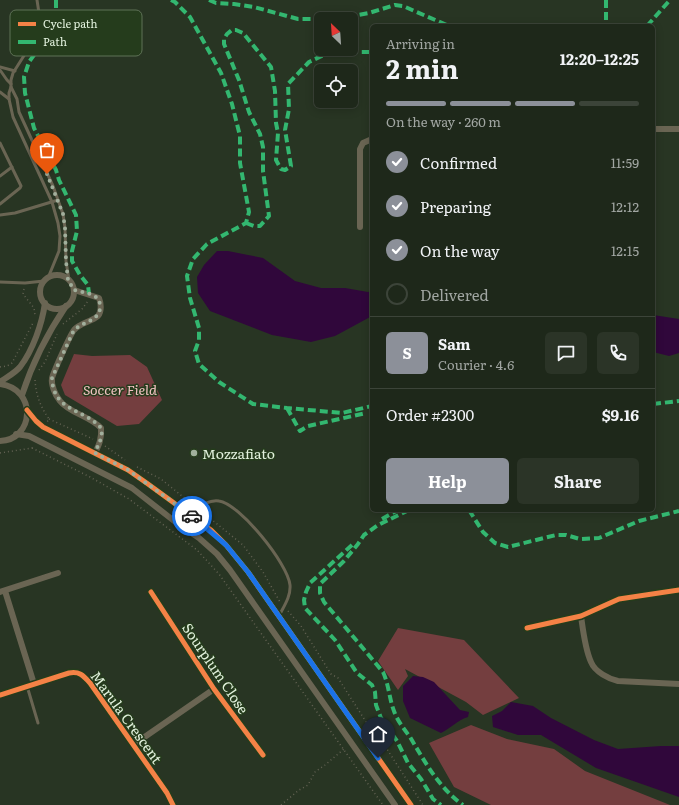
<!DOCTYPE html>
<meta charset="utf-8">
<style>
body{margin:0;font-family:Literata,serif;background:#2b3427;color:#f1f3f6;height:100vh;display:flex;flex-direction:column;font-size:15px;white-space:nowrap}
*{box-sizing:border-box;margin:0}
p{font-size:13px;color:#a1a6a2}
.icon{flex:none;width:22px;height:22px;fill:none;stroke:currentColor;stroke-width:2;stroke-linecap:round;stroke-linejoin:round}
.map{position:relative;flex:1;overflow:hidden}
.drawer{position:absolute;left:370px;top:24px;width:285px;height:488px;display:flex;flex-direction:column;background:#1e281a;border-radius:6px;box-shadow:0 2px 10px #0003,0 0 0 1px #3c4439}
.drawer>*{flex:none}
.needle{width:26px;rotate:335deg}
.fabs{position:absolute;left:314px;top:12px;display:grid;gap:8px}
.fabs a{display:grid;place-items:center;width:44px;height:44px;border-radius:6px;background:#1e281a;box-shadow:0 2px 10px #0003,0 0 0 1px #3c4439;font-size:20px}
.pin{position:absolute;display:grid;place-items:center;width:34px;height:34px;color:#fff;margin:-41px -17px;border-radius:50% 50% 50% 0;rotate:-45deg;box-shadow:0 0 4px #0007}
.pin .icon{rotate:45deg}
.courier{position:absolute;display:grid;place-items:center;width:40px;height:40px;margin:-20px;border:3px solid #1a73e8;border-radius:50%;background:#fff;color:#222;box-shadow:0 1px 5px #0007}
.head em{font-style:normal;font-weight:700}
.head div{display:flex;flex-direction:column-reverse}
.head{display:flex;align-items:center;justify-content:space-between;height:68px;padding:0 16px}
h1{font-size:26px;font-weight:700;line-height:30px}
.bar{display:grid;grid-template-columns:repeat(4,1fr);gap:6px 4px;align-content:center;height:48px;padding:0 16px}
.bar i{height:5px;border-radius:3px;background:#3c4439}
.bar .active{background:#8c9099}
.bar p{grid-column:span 4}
.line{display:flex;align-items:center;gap:10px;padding:0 16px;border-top:1px solid #3c4439}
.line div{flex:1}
.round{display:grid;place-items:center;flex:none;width:42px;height:42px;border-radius:6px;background:#2b3427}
ol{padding:0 16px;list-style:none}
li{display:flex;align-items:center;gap:12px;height:44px}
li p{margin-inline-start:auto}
li .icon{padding:4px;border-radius:50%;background:#8c9099;color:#fff;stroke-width:4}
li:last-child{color:#a1a6a2}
li i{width:22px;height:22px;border:2px solid #3c4439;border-radius:50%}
.cta{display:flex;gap:8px;margin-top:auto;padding:8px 16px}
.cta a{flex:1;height:46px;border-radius:6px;background:#8c9099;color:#fff;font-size:16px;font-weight:700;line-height:46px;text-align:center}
.cta a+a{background:#2b3427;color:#f1f3f6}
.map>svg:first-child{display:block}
.green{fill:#743e3f}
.water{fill:#30073b}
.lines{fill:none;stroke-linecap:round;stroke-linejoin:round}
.path{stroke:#636253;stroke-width:1.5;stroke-dasharray:1 3;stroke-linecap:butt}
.lane{stroke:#6a6553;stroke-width:3}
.street{stroke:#6a6553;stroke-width:6}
.quiet{stroke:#33b770;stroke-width:4;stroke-dasharray:8 4;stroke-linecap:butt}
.cycleway-casing{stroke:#253c1c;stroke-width:8}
.cycleway{stroke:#f48246;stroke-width:5}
.done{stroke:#a1af9c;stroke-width:4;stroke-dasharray:0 7.2}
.route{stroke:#1a73e8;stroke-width:5}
.poi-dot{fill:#a1af9c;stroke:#253c1c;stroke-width:1.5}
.labels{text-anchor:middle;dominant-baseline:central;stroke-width:3;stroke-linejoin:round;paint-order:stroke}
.park-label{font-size:14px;font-style:italic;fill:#f2c2c2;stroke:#253c1c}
.poi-label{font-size:14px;fill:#e2f1dd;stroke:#253c1c;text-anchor:start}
.street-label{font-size:14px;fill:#e2f1dd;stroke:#253c1c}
.key{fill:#253c1c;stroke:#5e7256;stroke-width:1}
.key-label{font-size:11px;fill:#e2f1dd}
</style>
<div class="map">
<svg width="679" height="805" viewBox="0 0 679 805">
<rect width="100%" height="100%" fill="#283523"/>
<g class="green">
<path d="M 74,354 L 92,356 L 130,355 L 147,367 L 162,400 L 139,424 L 117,426 L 65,395 L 61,385 Z"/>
<path d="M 398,628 L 464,640 L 519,698 L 483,715 L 466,702 L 405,669 L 408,676 L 398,690 L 378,661 Z"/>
<path d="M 471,725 L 507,739 L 554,749 L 585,771 L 670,805 L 491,805 L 454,787 L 429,743 Z"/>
</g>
<g class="water">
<path d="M 217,251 L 228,251 L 263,258 L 295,281 L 321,288 L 345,288 L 368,292 L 372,291 L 372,316 L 335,336 L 311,342 L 272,335 L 210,311 L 198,293 L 197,277 L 204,265 Z"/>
<path d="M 653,315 L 679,319 L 679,353 L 669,356 L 653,352 Z"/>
<path d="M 413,676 L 423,677 L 434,682 L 460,710 L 469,712 L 468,717 C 458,720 451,728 441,733 L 410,718 L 403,701 L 403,686 Z"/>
<path d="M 511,702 L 533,706 L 551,718 L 594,740 L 618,749 L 661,746 L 679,746 L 679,797 L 596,768 L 541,735 L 518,735 L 493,727 L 492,716 L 502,711 Z"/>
</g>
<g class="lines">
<g class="path">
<path d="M 24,289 L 23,294 L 34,308 L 35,315"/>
<path d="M 63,324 L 82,309 L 88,301"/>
<path d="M 0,367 L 7,366 L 12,363 L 33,323"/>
<path d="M 39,370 L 45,362 L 57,334"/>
<path d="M 35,380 C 36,395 40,406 49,419 L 47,422"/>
<path d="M 49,419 L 93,439"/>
<path d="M 105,446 L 125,460"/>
<path d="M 32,448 L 90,477 L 129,499 L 197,550 L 219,574 L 383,805"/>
<path d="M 0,453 L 32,448 L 34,445"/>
<path d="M 137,467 L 161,479 L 193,505"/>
<path d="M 201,511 L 243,545 L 263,572 L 280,602"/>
<path d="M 288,611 L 301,626 L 331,674 L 338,678 L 377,739 L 385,746 L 423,805"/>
<path d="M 281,805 L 299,790 L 308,785 L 315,772 L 325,765 L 344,749"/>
</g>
<g class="lane">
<path d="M 37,0 L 39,13 L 38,24 L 32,43 L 13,73 L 11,80 L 11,87 L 17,99 L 19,112 L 53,186 L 63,214 L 65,228 L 66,261 L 69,280"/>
<path d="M 0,67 L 15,71"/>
<path d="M 0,70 L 7,80 L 11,84"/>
<path d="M 11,87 L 9,93 L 9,99 L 13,117 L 52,202 L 58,223 L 60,236 L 59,251 L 48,278"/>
<path d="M 0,92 L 9,99"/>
<path d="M 0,143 L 21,186 L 20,188 L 0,204"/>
<path d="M 0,176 L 12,167"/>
<path d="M 0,215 L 15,213 L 58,200"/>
<path d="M 0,282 L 25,283 L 44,281"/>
<path d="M 189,513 C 197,508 209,499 219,501 C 240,504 288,564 290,585 C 291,596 284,606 279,616"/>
<path d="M 27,686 L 38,723"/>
</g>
<g class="street">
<path d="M 653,129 L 679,129"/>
<path d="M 360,227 L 360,149 L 363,143 L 372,139"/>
<circle cx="57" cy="292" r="17"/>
<path d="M 74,290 L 99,298 C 101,303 102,311 98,316 C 91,322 80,323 74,330 C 70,335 54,371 52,378 C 51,385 55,395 60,401 C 69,413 90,416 101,428 C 102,438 99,445 95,453"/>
<path d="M 0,382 C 7,377 15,373 20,367 C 33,350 42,324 45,303"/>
<path d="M 0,384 C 38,389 34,440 0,441"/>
<path d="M 22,395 C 32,364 47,334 66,306"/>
<path d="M 27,410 L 36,421 L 43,427 L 128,470 L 148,484 L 211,530 L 226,545 L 248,572 L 411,805"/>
<path d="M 16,434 L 29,436 L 132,488 L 178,524 L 199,538 L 217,554 L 230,570 L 395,805"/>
<path d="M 5,591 L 34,684"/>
<path d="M 0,592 L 58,573"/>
<path d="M 151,592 L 214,689 L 263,755"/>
<path d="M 581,616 C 583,630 585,649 591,662 C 595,672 609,679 618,681 L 679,684"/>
<path d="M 527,628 L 581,616 L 619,599 L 679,590"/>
<path d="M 0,695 L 69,673 C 79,671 83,675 90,683 L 167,793 L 173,805"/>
<path d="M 133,745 L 214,689"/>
</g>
<g class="quiet">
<path d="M 56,0 L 56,12 L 47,37 L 29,62 L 24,77 L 25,93 L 34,128 L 56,170 L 59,180 L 76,215 L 77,231 L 72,251 L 72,261 L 80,275 L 88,285 L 89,294"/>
<path d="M 171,0 L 175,2 L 190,17 L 221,73 L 232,104 L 240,136 L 240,163 L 249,212 L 246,223 L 207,244 L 193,259 L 187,276 L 190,298 L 199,328 L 199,340 L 195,351 L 199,364 L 219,382 L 253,404 L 287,408 L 342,413 L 372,406"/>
<path d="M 209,0 L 216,3 L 234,4 L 254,7 L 298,19 L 321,19"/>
<path d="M 606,0 L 606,26"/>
<path d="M 336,19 L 369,13 L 395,5 L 403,6 L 449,26"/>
<path d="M 647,26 L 670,0"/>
<path d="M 32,43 L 39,47"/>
<path d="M 246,223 L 254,226 L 260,226 L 269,216 L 263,171 L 263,147 L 260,134 L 249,112 L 239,80 L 224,44 L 224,39 L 227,34 L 232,30 L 236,30 L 243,33 L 271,67 L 275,91 L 276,123 L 278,133 L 276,160 L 281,169 L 285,170 L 291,166 L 285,130 L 289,109 L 288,84 L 309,62 L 326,54 L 342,52 L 372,52"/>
<path d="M 653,404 L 679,401"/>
<path d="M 287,408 L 300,431 L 308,426 L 366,413"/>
<path d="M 409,510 L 378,525 L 364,535 L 358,544 L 344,561 L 320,584 L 320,593 L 324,602 L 383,672 C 389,685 389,698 394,711 C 397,720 404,729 410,737 C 425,762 439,788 463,805"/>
<path d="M 469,510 L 483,532 L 495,543 L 508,547 L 556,535 L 566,535 L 580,539 L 599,538 L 639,521 L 679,511"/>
<path d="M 382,519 L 398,510"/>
<path d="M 352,545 L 310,583 L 306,592 L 304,600 L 305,608 L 335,640 L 357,673 L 372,685 L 375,692 L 376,705 L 381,718 L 397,741 L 408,763 L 421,779 L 433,799 L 441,805"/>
</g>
<g class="cycleway-casing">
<g id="cycleway">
<path d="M 27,410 L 36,421 L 43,427 L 128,470 L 148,484 L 211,530 L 226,545 L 248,572 L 411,805"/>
<path d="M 151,592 L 214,689 L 263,755"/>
<path d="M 527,628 L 581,616 L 619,599 L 679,590"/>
<path d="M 0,695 L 69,673 C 79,671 83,675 90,683 L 167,793 L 173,805"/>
</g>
</g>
<use href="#cycleway" class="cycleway"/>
</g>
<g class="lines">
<path class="done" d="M 47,174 L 63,214 L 65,228 L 66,261 L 68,280 L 74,290 C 84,293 100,293 100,306 C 101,322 80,321 73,332 L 52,378 C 53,412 84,408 101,428 L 102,436 L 95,453 L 128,470 L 192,516"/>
<path class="route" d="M 192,516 L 226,545 L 248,572 L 378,758"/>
</g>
<circle class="poi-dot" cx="194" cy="453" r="4"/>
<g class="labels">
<g class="park-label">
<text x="120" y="389">Soccer Field</text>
</g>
<g class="poi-label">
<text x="202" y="453">Mozzafiato</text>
</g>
<g class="street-label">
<text transform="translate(216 668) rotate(56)">Sourplum Close</text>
<text transform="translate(127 717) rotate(54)">Marula Crescent</text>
</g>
</g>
<rect x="10" y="10" width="132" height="46" rx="6" class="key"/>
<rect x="18" y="22" width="18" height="4" fill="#f48246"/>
<rect x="18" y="40" width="18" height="4" fill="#33b770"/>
<g class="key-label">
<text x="43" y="28">Cycle path</text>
<text x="43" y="46">Path</text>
</g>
</svg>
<div class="fabs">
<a><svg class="needle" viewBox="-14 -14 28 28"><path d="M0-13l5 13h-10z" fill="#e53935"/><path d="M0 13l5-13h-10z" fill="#a1a6a2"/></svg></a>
<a><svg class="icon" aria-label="locate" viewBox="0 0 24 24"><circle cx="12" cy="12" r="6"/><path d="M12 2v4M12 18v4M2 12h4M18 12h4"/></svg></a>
</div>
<div class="pin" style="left:47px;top:174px;background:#ea580c"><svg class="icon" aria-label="bag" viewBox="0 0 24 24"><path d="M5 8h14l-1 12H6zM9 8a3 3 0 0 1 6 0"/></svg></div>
<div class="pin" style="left:378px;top:758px;background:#1f2937"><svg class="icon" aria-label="home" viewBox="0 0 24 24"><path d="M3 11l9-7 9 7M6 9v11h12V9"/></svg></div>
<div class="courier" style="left:192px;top:516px"><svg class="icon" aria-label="car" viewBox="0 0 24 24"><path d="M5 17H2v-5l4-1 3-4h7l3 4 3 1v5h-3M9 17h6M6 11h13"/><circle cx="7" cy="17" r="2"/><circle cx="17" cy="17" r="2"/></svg></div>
<section class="drawer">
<div class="head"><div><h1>2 min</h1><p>Arriving in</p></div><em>12:20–12:25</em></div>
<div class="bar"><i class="active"></i><i class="active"></i><i class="active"></i><i></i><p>On the way · 260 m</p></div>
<ol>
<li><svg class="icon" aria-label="check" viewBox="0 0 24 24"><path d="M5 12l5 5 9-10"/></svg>Confirmed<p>11:59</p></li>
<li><svg class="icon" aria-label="check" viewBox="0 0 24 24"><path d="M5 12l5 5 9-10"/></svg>Preparing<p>12:12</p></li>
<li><svg class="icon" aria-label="check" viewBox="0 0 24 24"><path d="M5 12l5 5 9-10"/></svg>On the way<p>12:15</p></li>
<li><i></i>Delivered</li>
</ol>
<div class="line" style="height:72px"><b class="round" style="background:#8c9099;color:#fff">S</b><div><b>Sam</b><p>Courier · 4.6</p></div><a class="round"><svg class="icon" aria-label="chat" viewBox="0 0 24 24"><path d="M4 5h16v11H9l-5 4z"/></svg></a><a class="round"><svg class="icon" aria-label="phone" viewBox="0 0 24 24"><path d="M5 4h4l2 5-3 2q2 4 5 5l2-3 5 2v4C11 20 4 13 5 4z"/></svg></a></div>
<div class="line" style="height:52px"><div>Order #2300</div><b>$9.16</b></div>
<div class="cta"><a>Help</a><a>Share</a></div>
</section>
</div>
